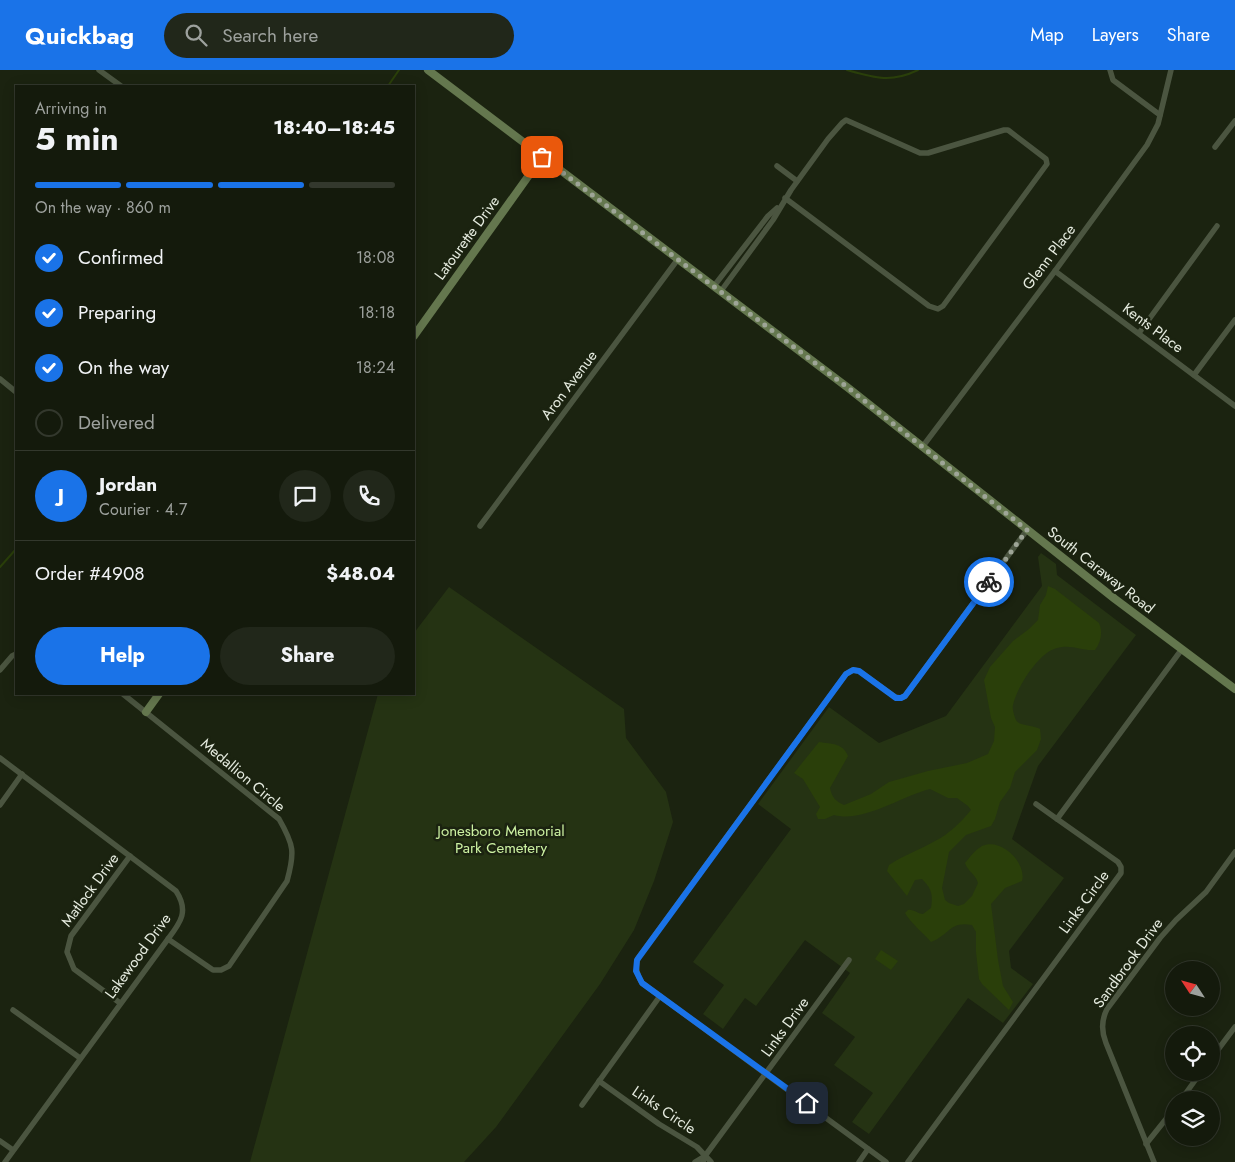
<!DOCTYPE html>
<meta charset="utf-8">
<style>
body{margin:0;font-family:Jost,sans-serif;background:#21271a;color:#f1f3f6;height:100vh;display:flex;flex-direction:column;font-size:19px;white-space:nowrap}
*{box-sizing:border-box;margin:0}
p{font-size:16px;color:#9da19d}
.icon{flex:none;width:28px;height:28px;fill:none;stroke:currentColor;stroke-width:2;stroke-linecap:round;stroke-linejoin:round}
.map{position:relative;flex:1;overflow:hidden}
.drawer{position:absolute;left:15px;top:15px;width:400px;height:610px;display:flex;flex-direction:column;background:#141a0c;border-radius:0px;box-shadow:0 2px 12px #0003,0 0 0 1px #33382d}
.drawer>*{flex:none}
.needle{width:32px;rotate:306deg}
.fabs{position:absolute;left:1165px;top:891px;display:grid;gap:10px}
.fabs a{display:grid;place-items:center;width:55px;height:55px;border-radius:50%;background:#141a0c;box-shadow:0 2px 12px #0003,0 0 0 1px #33382d;font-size:25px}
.pin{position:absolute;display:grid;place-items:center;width:42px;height:42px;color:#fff;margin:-21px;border-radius:10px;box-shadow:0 2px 8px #0006}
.courier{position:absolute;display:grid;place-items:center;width:50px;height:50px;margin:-25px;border:4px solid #1a73e8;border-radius:50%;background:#fff;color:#222;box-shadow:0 1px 6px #0007}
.overview em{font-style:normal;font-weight:700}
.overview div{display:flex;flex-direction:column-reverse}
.overview{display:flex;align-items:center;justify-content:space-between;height:85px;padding:0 20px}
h1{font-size:32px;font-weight:700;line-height:38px}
.bar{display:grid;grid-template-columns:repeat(4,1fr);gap:8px 5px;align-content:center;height:60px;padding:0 20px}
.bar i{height:6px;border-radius:4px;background:#33382d}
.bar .on{background:#1a73e8}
.bar p{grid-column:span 4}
.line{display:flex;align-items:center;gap:12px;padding:0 20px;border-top:1px solid #33382d}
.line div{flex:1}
.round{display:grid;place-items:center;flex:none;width:52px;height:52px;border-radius:26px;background:#21271a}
ol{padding:0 20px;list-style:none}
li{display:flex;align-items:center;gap:15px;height:55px}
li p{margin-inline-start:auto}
li .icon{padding:5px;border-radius:50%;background:#1a73e8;color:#fff;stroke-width:4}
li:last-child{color:#9da19d}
li i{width:28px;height:28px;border:2px solid #33382d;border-radius:50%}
.cta{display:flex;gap:10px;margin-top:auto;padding:10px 20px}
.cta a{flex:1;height:58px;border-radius:30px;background:#1a73e8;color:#fff;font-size:20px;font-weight:700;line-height:58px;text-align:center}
.cta a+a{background:#21271a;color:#f1f3f6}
header{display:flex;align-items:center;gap:30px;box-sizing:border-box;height:70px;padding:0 25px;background:#1a73e8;color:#fff}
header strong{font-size:24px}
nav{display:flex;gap:28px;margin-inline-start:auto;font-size:18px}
.search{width:350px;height:45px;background:#21271a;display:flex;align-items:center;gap:12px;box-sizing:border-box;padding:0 18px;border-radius:28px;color:#9da19d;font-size:19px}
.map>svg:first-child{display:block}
.green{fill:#253313}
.water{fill:#2a3f0a}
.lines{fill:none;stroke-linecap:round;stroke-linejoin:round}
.stream{stroke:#2a3f0a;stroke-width:2}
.street{stroke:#4b5540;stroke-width:5.5}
.secondary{stroke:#64774e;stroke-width:8}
.done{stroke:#9ea597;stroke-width:5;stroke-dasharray:0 9}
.route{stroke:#1a73e8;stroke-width:6}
.labels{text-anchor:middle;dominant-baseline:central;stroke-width:5;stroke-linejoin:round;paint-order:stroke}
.street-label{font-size:15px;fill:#e5ebdf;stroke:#1b2310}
.park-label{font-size:15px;fill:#ccf1a2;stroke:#1b2310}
</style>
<header>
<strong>Quickbag</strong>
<div class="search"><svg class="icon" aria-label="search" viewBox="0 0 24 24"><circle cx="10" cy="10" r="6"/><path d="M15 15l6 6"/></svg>Search here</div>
<nav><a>Map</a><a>Layers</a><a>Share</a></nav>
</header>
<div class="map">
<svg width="1235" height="1092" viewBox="0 0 1235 1092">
<rect width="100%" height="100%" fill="#1b2310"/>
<g class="green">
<path d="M 1041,483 L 1056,494 L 1057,505 L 1136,565 L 1038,696 L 1012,769 L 1064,808 L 1009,881 L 1011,898 L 1033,914 L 1003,953 L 968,928 L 869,1064 L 852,1052 L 873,1023 L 834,995 L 855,967 L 822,943 L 850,903 L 805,870 L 756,936 L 745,928 L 723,959 L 703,944 L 724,915 L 693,892 L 791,759 L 758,734 L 829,637 L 879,673 L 946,646 L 1042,516 L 1038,487 Z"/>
<path d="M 449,517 L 624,639 L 626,668 L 666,722 L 673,752 L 654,811 L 634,860 L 600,914 L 496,1057 L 464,1092 L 250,1092 L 378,624 L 414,624 L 414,563 Z"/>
</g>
<g class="water">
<path d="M 1048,516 L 1055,519 L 1099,553 C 1103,562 1101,572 1095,580 C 1080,581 1073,574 1057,578 C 1039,582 1017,617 1013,635 C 1012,638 1014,646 1016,650 C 1019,656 1033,655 1040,659 L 1041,669 L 1037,680 L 1015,702 L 1010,718 L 1000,732 L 995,749 L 991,756 L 966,765 L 949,782 L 942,818 L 945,830 L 949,833 L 958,836 L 964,834 L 972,826 L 978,813 C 975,803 968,802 965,793 C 970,787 975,780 982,776 C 1001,767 1027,793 1022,811 L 1005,818 L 991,834 L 998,890 L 1003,916 L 1013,932 L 1009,940 L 982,914 L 979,909 L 976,882 L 976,862 L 972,855 C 949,851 950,865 931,872 C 924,864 910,852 905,843 L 908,840 C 914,839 917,844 923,844 L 931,838 C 933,825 932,819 922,809 L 915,810 L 907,826 L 887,801 L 889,795 C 904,785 919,780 935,771 C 949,764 961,752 971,740 L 968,736 L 957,728 L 948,728 L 930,719 C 902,726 863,753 834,745 L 825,749 L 818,749 L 816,744 L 820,737 L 803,709 L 794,703 L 819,672 C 832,674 843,673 848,686 L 830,718 C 832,727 835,731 844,735 L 871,724 L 889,712 L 928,701 L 967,693 L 988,684 L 994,671 L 995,657 L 991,648 L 984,610 L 990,597 L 1013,571 L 1029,559 L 1038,550 L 1040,535 L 1046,525 Z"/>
<path d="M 881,880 L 898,891 L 891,900 L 875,889 Z"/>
</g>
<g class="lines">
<g class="stream">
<path d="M 847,0 C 875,8 891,13 918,0"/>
<path d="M 388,16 L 399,0"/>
<path d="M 0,497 L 16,479"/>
</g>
<g class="street">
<path d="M 99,0 L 121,16"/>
<path d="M 1110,0 L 1113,10 L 1160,45"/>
<path d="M 1215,77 L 1235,51"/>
<path d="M 777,96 L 797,111"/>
<path d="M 1055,201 L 1235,336"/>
<path d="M 714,216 L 768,146 L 777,138"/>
<path d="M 721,221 L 773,150 L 791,120 L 828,69 L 842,53 L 846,50 L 920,83 L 928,83 L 1004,60 L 1008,60 L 1046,89 L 1047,94 L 943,236 L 938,239 L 929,236 L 785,128"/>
<path d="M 1139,263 L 1217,156"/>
<path d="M 1194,305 L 1235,250"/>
<path d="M 0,309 L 16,322"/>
<path d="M 923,376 L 1055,201 L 1147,75 L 1158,54 L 1171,0"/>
<path d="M 480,456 L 678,189"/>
<path d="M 0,600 L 12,586 L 16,584"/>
<path d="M 123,624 L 279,749 C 294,775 295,782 287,811 L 229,896 L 221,900 L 213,900 L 168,869"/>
<path d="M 0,688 L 176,821 C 189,841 181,852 168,869 L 5,1092"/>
<path d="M 1036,734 L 1057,749"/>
<path d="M 0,735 L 22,704"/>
<path d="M 120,933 L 74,899 L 67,882 L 71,866 L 130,786"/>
<path d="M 13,940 L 80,988"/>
<path d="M 1211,989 L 1235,957"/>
<path d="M 599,1011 L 659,1054 L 697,1077 L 711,1092"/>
<path d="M 1181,1030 L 1201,1002"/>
<path d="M 582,1035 L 660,926"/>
<path d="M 0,1071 L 13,1080"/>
<path d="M 1146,1074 L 1174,1039"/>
<path d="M 695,1092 L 705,1086"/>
<path d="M 703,1092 L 705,1086 L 849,890"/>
<path d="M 859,1092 L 868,1079"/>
<path d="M 886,1092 L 642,913 C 637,905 635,898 638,888 L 846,604 L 853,600 L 859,601 L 895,627 L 901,628 L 905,626 L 1027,460"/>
<path d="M 908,1092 L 1121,803 L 1121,797 L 1118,792 L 1057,749 L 1182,579"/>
<path d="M 1154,1092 L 1106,973 C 1101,961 1101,951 1107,939 L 1160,868 L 1176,850 L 1206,822 L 1235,782"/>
</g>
<g class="secondary">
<path d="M 428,0 L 847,317 L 1115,529 L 1235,619"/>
<path d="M 414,266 L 542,87"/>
<path d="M 146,642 L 159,624"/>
</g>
</g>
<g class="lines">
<path class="done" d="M 542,87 L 847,317 L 1027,460 L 989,512"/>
<path class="route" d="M 807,1033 L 642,913 L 636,901 L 637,890 L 846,604 L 853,600 L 859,601 L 896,628 L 901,628 L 905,626 L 989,512"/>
</g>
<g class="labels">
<g class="street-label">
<text transform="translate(467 168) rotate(-54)">Latourette Drive</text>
<text transform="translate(1049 187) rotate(-53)">Glenn Place</text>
<text transform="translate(1153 258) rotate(37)">Kents Place</text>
<text transform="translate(569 315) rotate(-53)">Aron Avenue</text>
<text transform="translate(1101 500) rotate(38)">South Caraway Road</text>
<text transform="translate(243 705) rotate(40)">Medallion Circle</text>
<text transform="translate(90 820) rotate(-54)">Matlock Drive</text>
<text transform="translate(1084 832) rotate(-54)">Links Circle</text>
<text transform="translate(138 886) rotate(-54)">Lakewood Drive</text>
<text transform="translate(1128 893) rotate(-54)">Sandbrook Drive</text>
<text transform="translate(785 957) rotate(-54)">Links Drive</text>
<text transform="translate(664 1040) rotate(34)">Links Circle</text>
</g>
<g class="park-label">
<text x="501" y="761">Jonesboro Memorial<tspan x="501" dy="17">Park Cemetery</tspan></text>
</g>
</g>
</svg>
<div class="fabs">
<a><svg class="needle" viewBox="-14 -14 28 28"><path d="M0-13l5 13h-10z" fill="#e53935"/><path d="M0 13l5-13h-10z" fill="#9da19d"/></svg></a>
<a><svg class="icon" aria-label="locate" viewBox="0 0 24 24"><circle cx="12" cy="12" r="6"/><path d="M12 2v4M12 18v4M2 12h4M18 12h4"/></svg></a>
<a><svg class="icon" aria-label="layers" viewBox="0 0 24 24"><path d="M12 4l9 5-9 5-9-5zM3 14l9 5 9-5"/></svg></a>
</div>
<div class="pin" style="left:542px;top:87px;background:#ea580c"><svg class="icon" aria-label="bag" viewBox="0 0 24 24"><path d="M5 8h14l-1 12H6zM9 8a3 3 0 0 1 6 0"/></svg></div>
<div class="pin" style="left:807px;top:1033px;background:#1f2937"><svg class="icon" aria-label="home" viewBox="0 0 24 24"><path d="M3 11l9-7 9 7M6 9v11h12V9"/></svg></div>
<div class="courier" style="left:989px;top:512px"><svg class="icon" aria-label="bike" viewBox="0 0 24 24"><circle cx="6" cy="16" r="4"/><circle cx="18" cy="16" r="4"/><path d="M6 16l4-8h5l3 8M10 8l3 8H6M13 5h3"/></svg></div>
<section class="drawer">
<div class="overview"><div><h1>5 min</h1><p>Arriving in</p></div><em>18:40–18:45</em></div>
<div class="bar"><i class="on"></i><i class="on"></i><i class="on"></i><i></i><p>On the way · 860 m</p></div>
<ol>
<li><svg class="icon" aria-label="check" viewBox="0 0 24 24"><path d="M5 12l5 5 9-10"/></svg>Confirmed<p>18:08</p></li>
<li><svg class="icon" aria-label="check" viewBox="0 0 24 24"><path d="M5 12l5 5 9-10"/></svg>Preparing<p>18:18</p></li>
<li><svg class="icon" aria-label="check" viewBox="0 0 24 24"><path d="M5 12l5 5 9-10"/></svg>On the way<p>18:24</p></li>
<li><i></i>Delivered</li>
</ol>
<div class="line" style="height:90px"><b class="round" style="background:#1a73e8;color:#fff">J</b><div><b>Jordan</b><p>Courier · 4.7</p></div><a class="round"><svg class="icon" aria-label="chat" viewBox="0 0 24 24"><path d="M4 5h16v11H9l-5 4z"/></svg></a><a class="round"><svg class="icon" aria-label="phone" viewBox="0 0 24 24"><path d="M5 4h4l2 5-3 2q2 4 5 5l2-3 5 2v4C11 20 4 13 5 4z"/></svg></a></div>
<div class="line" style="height:65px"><div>Order #4908</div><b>$48.04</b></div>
<div class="cta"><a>Help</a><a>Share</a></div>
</section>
</div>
